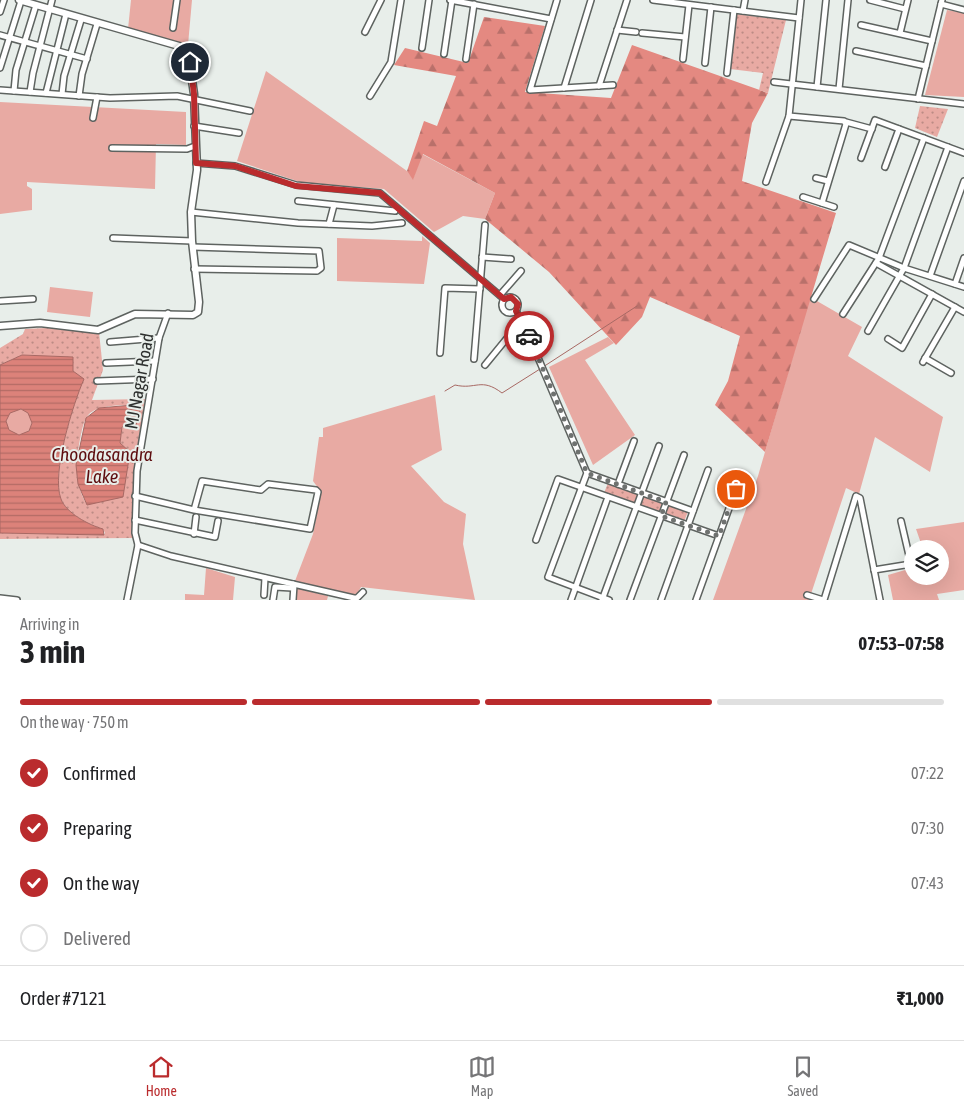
<!DOCTYPE html>
<meta charset="utf-8">
<style>
body{margin:0;font-family:"Asap Condensed",sans-serif;background:#f6f6f6;color:#202124;height:100vh;display:flex;flex-direction:column;font-size:19px;white-space:nowrap}
*{box-sizing:border-box;margin:0}
p{font-size:16px;color:#757577}
.icon{flex:none;width:28px;height:28px;fill:none;stroke:currentColor;stroke-width:2;stroke-linecap:round;stroke-linejoin:round}
.map{position:relative;height:600px;overflow:hidden}
.side{display:flex;flex-direction:column;background:#fff;flex:1}
.side>*{flex:none}
.buttons{position:absolute;left:904px;top:540px;display:grid;gap:10px}
.buttons a{display:grid;place-items:center;width:45px;height:45px;border-radius:50%;background:#fff;box-shadow:0 5px 20px #0002;font-size:25px}
.pin{position:absolute;display:grid;place-items:center;width:42px;height:42px;color:#fff;margin:-21px;border:2px solid #fff;border-radius:50%;box-shadow:0 1px 5px #0007}
.courier{position:absolute;display:grid;place-items:center;width:50px;height:50px;margin:-25px;border:4px solid #ba2b2d;border-radius:50%;background:#fff;color:#222;box-shadow:0 1px 6px #0007}
.headline em{font-style:normal;font-weight:700}
.headline div{display:flex;flex-direction:column-reverse}
.headline{display:flex;align-items:center;justify-content:space-between;height:85px;padding:0 20px}
h1{font-size:32px;font-weight:700;line-height:38px}
.bar{display:grid;grid-template-columns:repeat(4,1fr);gap:8px 5px;align-content:center;height:60px;padding:0 20px}
.bar i{height:6px;border-radius:4px;background:#e0e0e0}
.bar .active{background:#ba2b2d}
.bar p{grid-column:span 4}
.line{display:flex;align-items:center;gap:12px;padding:0 20px;border-top:1px solid #e0e0e0}
.line div{flex:1}
ol{padding:0 20px;list-style:none}
li{display:flex;align-items:center;gap:15px;height:55px}
li p{margin-inline-start:auto}
li .icon{padding:5px;border-radius:50%;background:#ba2b2d;color:#fff;stroke-width:4}
li:last-child{color:#757577}
li i{width:28px;height:28px;border:2px solid #e0e0e0;border-radius:50%}
.menu{display:flex;justify-content:space-around;align-items:center;height:70px;border-top:1px solid #e0e0e0;background:#fff;font-size:14px;color:#757577}
.menu a{display:grid;justify-items:center;gap:2px}
.menu .active{color:#ba2b2d}
.map>svg:first-child{display:block}
.grass{fill:#e8aaa3}
.forest{fill:url(#forest-firs)}
.park{fill:url(#park-dots);fill-rule:evenodd}
.water{fill:url(#water-rules);stroke:#a86964;fill-rule:evenodd}
.lines{fill:none;stroke-linecap:round;stroke-linejoin:round}
.stream{stroke:#a86964;stroke-width:1}
.minor-casing{stroke:#5e6360;stroke-width:8}
.tertiary-casing{stroke:#5e6360;stroke-width:9}
.minor{stroke:#fff;stroke-width:5}
.tertiary{stroke:#fff;stroke-width:6}
.done{stroke:#6f7270;stroke-width:5;stroke-dasharray:0 9}
.route{stroke:#ba2b2d;stroke-width:6}
.labels{text-anchor:middle;dominant-baseline:central;stroke-width:4;stroke-linejoin:round;paint-order:stroke}
.street-label{font-size:18px;fill:#2e302f;stroke:#e8eeea}
.water-label{font-size:19px;font-style:italic;fill:#5e0d0f;stroke:#e8eeea}
</style>
<div class="map">
<svg width="964" height="600" viewBox="0 0 964 600">
<defs>
<pattern id="forest-firs" width="22" height="20" patternUnits="userSpaceOnUse" patternTransform="scale(1.25)"><rect width="22" height="20" fill="#e48981"/><path d="M5 1l3.5 6h-7zM16 11l3.5 6h-7z" fill="#b9706a"/></pattern>
<pattern id="park-dots" width="8" height="8" patternUnits="userSpaceOnUse" patternTransform="scale(1.25)"><rect width="8" height="8" fill="#e8aaa3"/><path d="M2 2h.1M6 6h.1" fill="none" stroke="#bc8b85" stroke-width="1.8" stroke-linecap="round"/></pattern>
<pattern id="water-rules" width="6" height="5" patternUnits="userSpaceOnUse" patternTransform="scale(1.25)"><rect width="6" height="5" fill="#dc827a"/><path d="M0 2.5h6" fill="none" stroke="#b36b64"/></pattern>
</defs>
<rect width="100%" height="100%" fill="#e8eeea"/>
<g class="grass">
<path d="M 131,0 L 192,0 L 188,45 L 128,29 Z"/>
<path d="M 947,10 L 964,13 L 964,97 L 925,95 Z"/>
<path d="M 266,71 L 407,171 L 413,179 L 422,154 L 495,193 L 485,219 L 463,216 L 434,232 L 384,189 L 300,182 L 237,161 Z"/>
<path d="M 0,102 L 186,112 L 186,145 L 156,144 L 155,189 L 27,182 L 27,186 L 32,189 L 32,210 L 0,214 Z"/>
<path d="M 422,236 L 430,243 L 424,284 L 337,281 L 337,238 L 422,241 Z"/>
<path d="M 50,287 L 93,292 L 90,317 L 47,312 Z"/>
<path d="M 810,297 L 862,327 L 848,356 L 943,417 L 930,472 L 875,437 L 859,494 L 846,488 L 809,600 L 713,600 L 758,476 Z"/>
<path d="M 608,337 L 614,343 L 585,360 L 635,435 L 593,465 L 549,367 Z"/>
<path d="M 435,395 L 442,450 L 411,466 L 444,502 L 466,514 L 463,544 L 475,600 L 361,587 L 356,596 L 295,581 L 313,534 L 321,492 L 313,481 L 319,437 L 323,437 L 323,428 Z"/>
<circle cx="19" cy="422" r="13"/>
<path d="M 964,522 L 964,590 L 937,594 L 939,600 L 893,600 L 888,575 L 912,568 L 912,576 L 940,576 L 940,549 L 923,549 L 916,529 Z"/>
<path d="M 206,568 L 235,577 L 233,600 L 185,600 L 185,594 L 204,595 Z"/>
<path d="M 296,588 L 328,596 L 327,600 L 294,600 Z"/>
</g>
<path class="forest" d="M 484,17 L 545,26 L 525,92 L 611,98 L 632,45 L 768,93 L 752,123 L 742,181 L 836,213 L 765,452 L 715,405 L 728,381 L 740,336 L 650,297 L 642,317 L 616,345 L 549,272 L 485,219 L 495,193 L 423,154 L 413,180 L 407,171 L 424,121 L 437,126 L 456,76 L 394,65 L 405,48 L 468,63 Z"/>
<g class="park">
<path d="M 735,14 L 786,20 L 768,93 L 759,90 L 763,73 L 730,69 Z"/>
<path d="M 920,106 L 948,109 L 937,137 L 915,128 Z"/>
<path d="M 47,328 L 99,332 L 103,370 L 92,400 L 145,399 C 138,445 132,490 134,538 L 0,539 L 0,533 L 104,535 L 105,533 L 103,529 C 89,525 66,513 61,499 C 51,475 73,404 83,380 L 73,371 L 72,358 L 22,355 L 0,365 L 0,348 L 23,334 L 25,329 ZM 135,405 L 136,425 L 122,428 L 120,443 L 130,452 L 87,505 C 73,482 76,459 81,434 C 83,426 85,415 93,411 C 104,405 122,405 135,405 Z"/>
<path d="M 608,483 L 688,511 L 684,522 L 604,493 Z"/>
</g>
<g class="water">
<path d="M 22,355 L 73,357 L 73,371 L 84,379 C 73,404 51,474 61,499 C 66,513 89,525 103,529 L 104,535 L 0,533 L 0,365 ZM 21,409 L 28,413 L 32,423 L 29,431 L 19,435 L 9,430 L 6,421 L 10,413 Z"/>
<path d="M 133,405 L 138,407 L 140,411 L 136,425 L 122,427 L 120,443 L 130,452 L 123,497 L 87,505 L 78,484 L 76,465 L 86,418 L 99,408 Z"/>
</g>
<g class="lines">
<g class="stream">
<path d="M 543,367 L 637,306"/>
<path d="M 445,391 L 455,385 C 476,390 481,377 502,393 L 540,369"/>
</g>
<g class="minor-casing">
<g id="minor">
<path d="M 450,0 L 551,19"/>
<path d="M 557,0 L 530,90 L 613,85"/>
<path d="M 653,0 L 799,18"/>
<path d="M 801,0 L 789,116 L 844,121 L 846,124 L 822,203"/>
<path d="M 870,0 L 905,9"/>
<path d="M 941,4 L 964,10"/>
<path d="M 743,11 L 745,0"/>
<path d="M 0,12 L 4,0"/>
<path d="M 861,25 L 932,41"/>
<path d="M 173,28 L 177,0"/>
<path d="M 617,30 L 636,32"/>
<path d="M 365,32 L 381,0"/>
<path d="M 642,33 L 685,37"/>
<path d="M 900,33 L 908,0"/>
<path d="M 0,35 L 87,59"/>
<path d="M 422,48 L 429,0"/>
<path d="M 856,51 L 926,66"/>
<path d="M 444,54 L 452,0"/>
<path d="M 466,59 L 474,4"/>
<path d="M 683,59 L 689,5"/>
<path d="M 705,63 L 711,7"/>
<path d="M 0,68 L 21,1"/>
<path d="M 727,73 L 734,10"/>
<path d="M 774,82 L 964,104"/>
<path d="M 599,86 L 627,0"/>
<path d="M 817,87 L 826,0"/>
<path d="M 564,88 L 591,0"/>
<path d="M 839,89 L 848,0"/>
<path d="M 0,90 L 110,98 L 177,96 L 250,111"/>
<path d="M 14,91 L 16,70 L 36,5"/>
<path d="M 30,92 L 33,73 L 52,0"/>
<path d="M 46,93 L 66,14"/>
<path d="M 62,94 L 64,76 L 81,20"/>
<path d="M 79,96 L 82,74 L 97,24"/>
<path d="M 370,96 L 391,62 L 401,0"/>
<path d="M 918,99 L 942,0"/>
<path d="M 93,118 L 97,97"/>
<path d="M 846,122 L 872,129"/>
<path d="M 194,126 L 239,133"/>
<path d="M 112,148 L 187,149 L 195,146"/>
<path d="M 861,158 L 875,120 L 964,153"/>
<path d="M 196,163 L 235,166 L 296,185 L 380,193 L 504,299"/>
<path d="M 885,167 L 899,129"/>
<path d="M 816,178 L 828,181"/>
<path d="M 766,182 L 789,116"/>
<path d="M 803,197 L 834,207"/>
<path d="M 298,201 L 395,211"/>
<path d="M 191,212 L 298,223 L 372,226 L 402,223"/>
<path d="M 329,224 L 334,205"/>
<path d="M 113,238 L 192,241"/>
<path d="M 193,247 L 319,251 L 321,268 L 317,271 L 194,269"/>
<path d="M 482,257 L 511,259"/>
<path d="M 876,263 L 964,312"/>
<path d="M 930,276 L 964,181"/>
<path d="M 955,284 L 964,258"/>
<path d="M 500,295 L 521,271"/>
<circle cx="510" cy="305" r="8"/>
<path d="M 814,299 L 849,245 L 904,268 L 964,287"/>
<path d="M 0,301 L 33,299"/>
<path d="M 516,311 L 525,327 L 587,473 L 548,577 L 609,600"/>
<path d="M 843,314 L 879,258 L 924,138"/>
<path d="M 868,331 L 904,268 L 948,147"/>
<path d="M 888,339 L 902,348 L 932,294"/>
<path d="M 110,342 L 159,338"/>
<path d="M 440,353 L 445,288 L 480,289"/>
<path d="M 925,358 L 951,373"/>
<path d="M 474,359 L 485,225"/>
<path d="M 923,362 L 955,307"/>
<path d="M 106,363 L 155,361"/>
<path d="M 485,365 L 521,321"/>
<path d="M 97,381 L 153,379"/>
<path d="M 587,473 L 693,511"/>
<path d="M 618,484 L 634,441"/>
<path d="M 135,496 L 194,510 L 310,529 L 318,492 L 316,490 L 268,484 L 261,490 L 202,481 L 194,510"/>
<path d="M 135,520 L 215,537 L 218,521"/>
<path d="M 194,534 L 196,517"/>
<path d="M 536,540 L 558,479 L 719,536"/>
<path d="M 138,545 L 171,556 L 354,598 L 357,598 L 363,592"/>
<path d="M 874,570 L 911,564 L 901,521"/>
<path d="M 264,595 L 265,578"/>
<path d="M 807,595 L 823,600"/>
<path d="M 0,598 L 17,600"/>
<path d="M 127,600 L 138,545 L 135,533 L 137,471 L 159,338 L 168,313"/>
<path d="M 273,600 L 275,587 L 292,588 L 293,584"/>
<path d="M 293,600 L 294,585"/>
<path d="M 571,600 L 608,497"/>
<path d="M 602,600 L 659,446"/>
<path d="M 630,600 L 684,455"/>
<path d="M 661,600 L 708,470"/>
<path d="M 696,600 L 736,489"/>
<path d="M 824,600 L 856,496 L 860,498 L 880,600"/>
</g>
</g>
<g class="tertiary-casing">
<path id="tertiary" d="M 0,326 L 40,323 L 98,330 L 135,314 L 193,315 L 198,312 L 199,302 L 192,241 L 191,212 L 197,170 L 194,94 L 188,53 L 179,46 L 19,0"/>
</g>
<use href="#minor" class="minor"/>
<use href="#tertiary" class="tertiary"/>
</g>
<g class="lines">
<path class="done" d="M 529,336 L 587,473 L 666,502 L 661,516 L 719,536 L 736,489"/>
<path class="route" d="M 190,62 L 194,94 L 196,163 L 235,166 L 296,186 L 380,193 L 504,299 L 511,297 L 518,304 L 516,311 L 529,336"/>
</g>
<g class="labels">
<g class="street-label">
<text transform="translate(139 381) rotate(-80)">MJ Nagar Road</text>
</g>
<g class="water-label">
<text x="102" y="454">Choodasandra<tspan x="102" dy="22">Lake</tspan></text>
</g>
</g>
</svg>
<div class="buttons">
<a><svg class="icon" aria-label="layers" viewBox="0 0 24 24"><path d="M12 4l9 5-9 5-9-5zM3 14l9 5 9-5"/></svg></a>
</div>
<div class="pin" style="left:736px;top:489px;background:#ea580c"><svg class="icon" aria-label="bag" viewBox="0 0 24 24"><path d="M5 8h14l-1 12H6zM9 8a3 3 0 0 1 6 0"/></svg></div>
<div class="pin" style="left:190px;top:62px;background:#1f2937"><svg class="icon" aria-label="home" viewBox="0 0 24 24"><path d="M3 11l9-7 9 7M6 9v11h12V9"/></svg></div>
<div class="courier" style="left:529px;top:336px"><svg class="icon" aria-label="car" viewBox="0 0 24 24"><path d="M5 17H2v-5l4-1 3-4h7l3 4 3 1v5h-3M9 17h6M6 11h13"/><circle cx="7" cy="17" r="2"/><circle cx="17" cy="17" r="2"/></svg></div>
</div>
<section class="side">
<div class="headline"><div><h1>3 min</h1><p>Arriving in</p></div><em>07:53–07:58</em></div>
<div class="bar"><i class="active"></i><i class="active"></i><i class="active"></i><i></i><p>On the way · 750 m</p></div>
<ol>
<li><svg class="icon" aria-label="check" viewBox="0 0 24 24"><path d="M5 12l5 5 9-10"/></svg>Confirmed<p>07:22</p></li>
<li><svg class="icon" aria-label="check" viewBox="0 0 24 24"><path d="M5 12l5 5 9-10"/></svg>Preparing<p>07:30</p></li>
<li><svg class="icon" aria-label="check" viewBox="0 0 24 24"><path d="M5 12l5 5 9-10"/></svg>On the way<p>07:43</p></li>
<li><i></i>Delivered</li>
</ol>
<div class="line" style="height:65px"><div>Order #7121</div><b>₹1,000</b></div>
</section>
<nav class="menu">
<a class="active"><svg class="icon" aria-label="home" viewBox="0 0 24 24"><path d="M3 11l9-7 9 7M6 9v11h12V9"/></svg>Home</a>
<a><svg class="icon" aria-label="map" viewBox="0 0 24 24"><path d="M3 6l6-2 6 2 6-2v14l-6 2-6-2-6 2zM9 4v14M15 6v14"/></svg>Map</a>
<a><svg class="icon" aria-label="saved" viewBox="0 0 24 24"><path d="M7 4h10v16l-5-4-5 4z"/></svg>Saved</a>
</nav>
